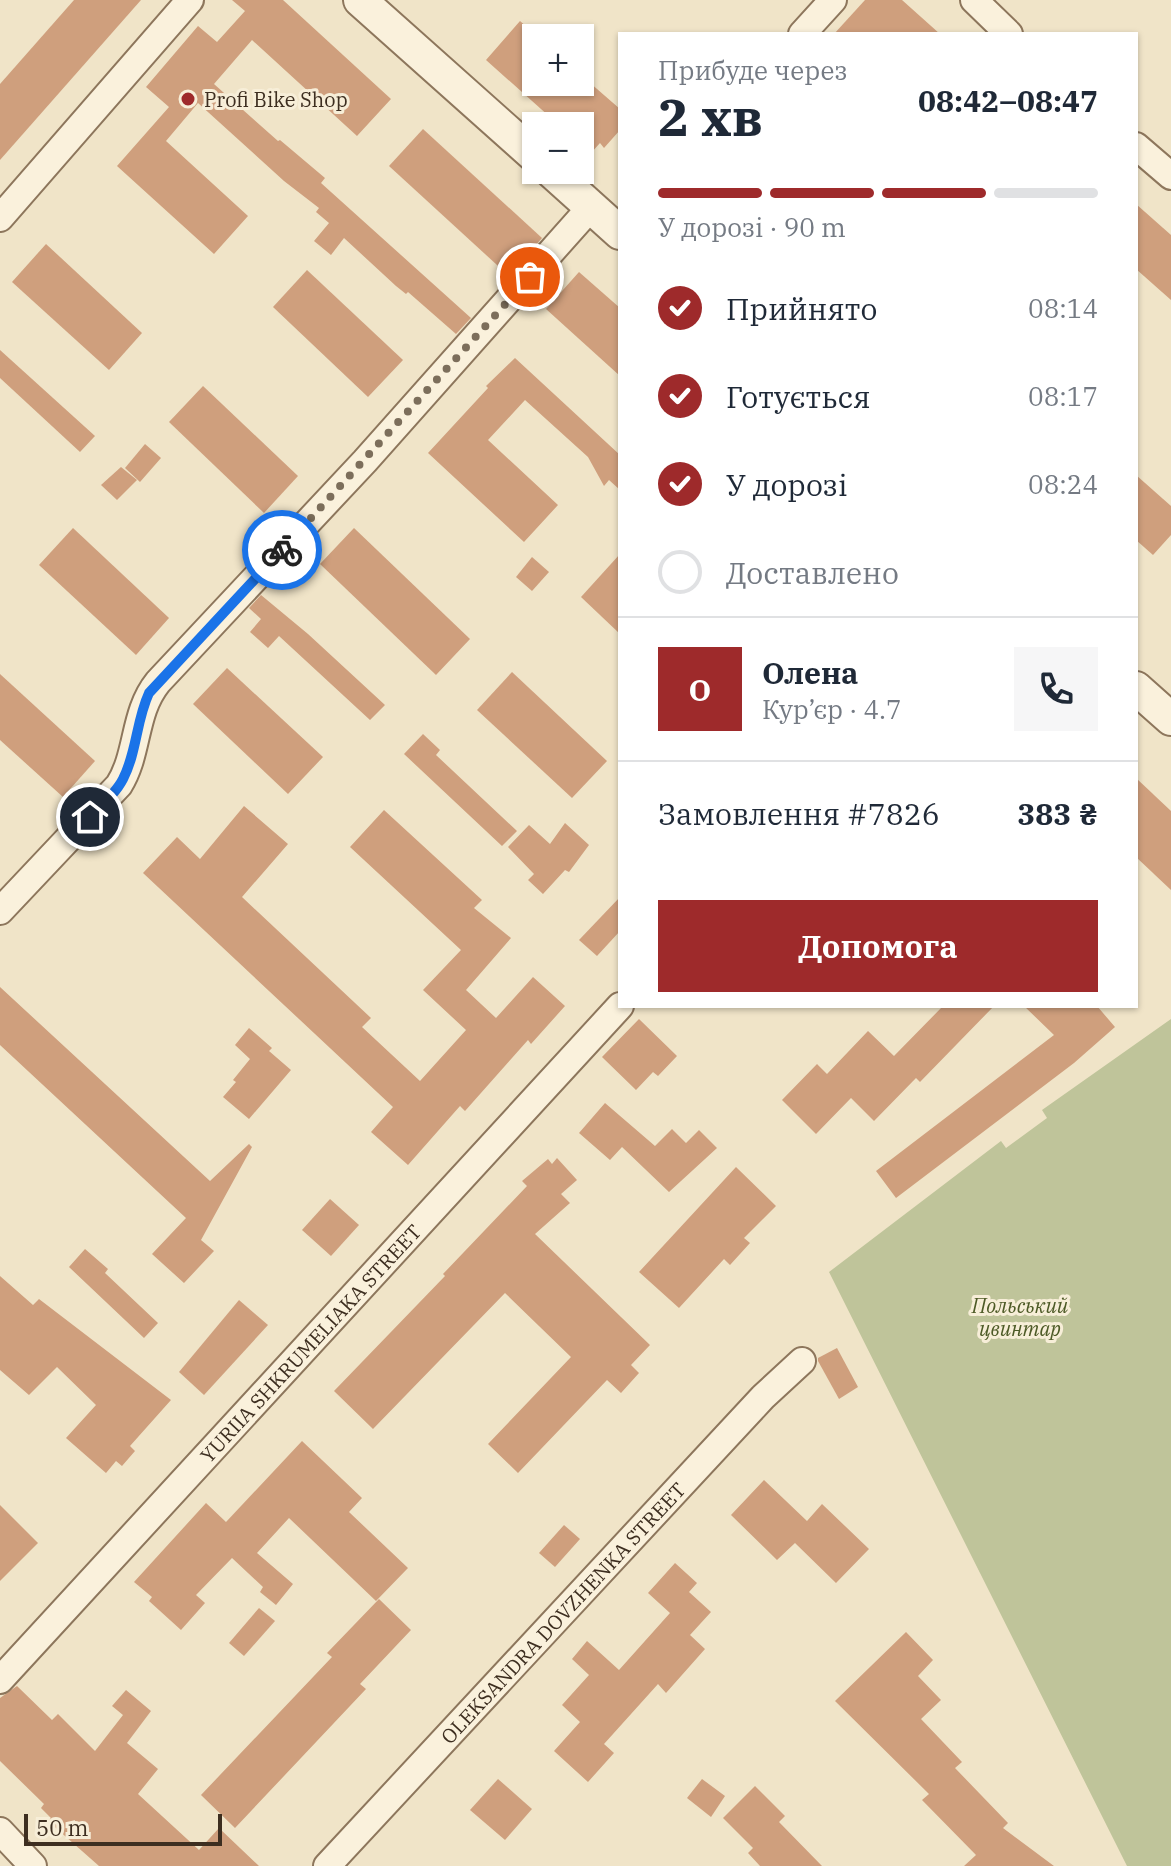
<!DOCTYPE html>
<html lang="uk">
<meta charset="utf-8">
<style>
body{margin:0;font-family:"IBM Plex Serif",serif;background:#f6f6f7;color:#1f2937;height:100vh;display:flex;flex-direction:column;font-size:30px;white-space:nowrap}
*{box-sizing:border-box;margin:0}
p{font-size:26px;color:#747a83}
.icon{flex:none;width:44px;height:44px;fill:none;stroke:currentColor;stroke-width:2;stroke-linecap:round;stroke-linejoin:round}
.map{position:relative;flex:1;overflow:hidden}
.sheet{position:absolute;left:618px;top:32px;width:520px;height:976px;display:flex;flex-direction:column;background:#fff;border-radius:0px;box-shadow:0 2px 6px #0004}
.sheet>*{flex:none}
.tools{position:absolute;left:522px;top:24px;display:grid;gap:16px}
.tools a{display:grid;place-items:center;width:72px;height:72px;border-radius:0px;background:#fff;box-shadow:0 2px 6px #0004;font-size:40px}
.scale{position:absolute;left:24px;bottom:20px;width:198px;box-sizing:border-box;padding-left:8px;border:4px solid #3d2e20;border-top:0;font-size:22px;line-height:28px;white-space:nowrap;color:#3d2e20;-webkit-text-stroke:6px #f7eed8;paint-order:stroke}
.pin{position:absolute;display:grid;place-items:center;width:68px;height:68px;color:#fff;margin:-34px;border:4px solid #fff;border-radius:50%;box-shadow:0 2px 8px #0007}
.courier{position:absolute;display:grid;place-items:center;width:80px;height:80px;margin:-40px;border:6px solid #1a73e8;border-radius:50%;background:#fff;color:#222;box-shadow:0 2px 10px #0007}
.overview em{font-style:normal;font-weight:700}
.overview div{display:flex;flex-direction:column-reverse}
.overview{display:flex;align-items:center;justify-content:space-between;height:136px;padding:0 40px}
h1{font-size:52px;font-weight:700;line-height:60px}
.bar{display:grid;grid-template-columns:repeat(4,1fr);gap:12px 8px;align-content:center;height:96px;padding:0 40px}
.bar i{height:10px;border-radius:6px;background:#e0e1e3}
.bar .active{background:#9e2a2b}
.bar p{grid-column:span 4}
.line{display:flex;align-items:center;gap:20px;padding:0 40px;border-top:2px solid #e0e1e3}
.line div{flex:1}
.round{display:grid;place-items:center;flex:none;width:84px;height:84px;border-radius:0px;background:#f6f6f7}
ol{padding:0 40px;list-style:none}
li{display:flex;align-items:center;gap:24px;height:88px}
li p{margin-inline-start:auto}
li .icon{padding:8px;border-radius:50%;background:#9e2a2b;color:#fff;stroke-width:4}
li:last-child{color:#747a83}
li i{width:44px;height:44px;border:4px solid #e0e1e3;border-radius:50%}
.cta{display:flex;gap:16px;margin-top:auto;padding:16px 40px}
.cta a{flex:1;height:92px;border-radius:0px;background:#9e2a2b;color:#fff;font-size:32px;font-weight:700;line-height:92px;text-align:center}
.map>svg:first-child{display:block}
.cemetery{fill:#bfc49a}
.building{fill:#cf9f7d}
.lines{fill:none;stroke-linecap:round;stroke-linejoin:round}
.minor-casing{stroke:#8d765c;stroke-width:30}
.tertiary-casing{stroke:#8d765c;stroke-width:36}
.minor{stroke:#faf1dc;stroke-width:26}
.tertiary{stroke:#faf1dc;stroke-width:32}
.done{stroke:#7c6e5b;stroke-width:8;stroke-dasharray:0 14.4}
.route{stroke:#1a73e8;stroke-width:10}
.poi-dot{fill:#9e2a2b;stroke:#f7eed8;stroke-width:3}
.labels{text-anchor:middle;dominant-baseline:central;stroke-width:6;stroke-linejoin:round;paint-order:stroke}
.poi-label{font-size:20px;fill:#3d2e20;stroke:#f7eed8;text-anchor:start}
.park-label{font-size:20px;font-style:italic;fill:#4d5a26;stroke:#f7eed8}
.street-label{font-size:20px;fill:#3d2e20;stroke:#f7eed8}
</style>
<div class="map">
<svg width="1171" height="1866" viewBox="0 0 1171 1866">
<rect width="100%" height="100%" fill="#f0e4c8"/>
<path class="cemetery" d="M 1171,1019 L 1171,1866 L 1127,1866 L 829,1272 L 1001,1141 L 1006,1148 L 1047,1118 L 1042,1110 Z"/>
<g class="building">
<path d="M 74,0 L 141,0 L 0,160 L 0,84 Z"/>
<path d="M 232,0 L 283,0 L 391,99 L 357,136 L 252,40 L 214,84 L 278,141 L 280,140 L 325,178 L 321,183 L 471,318 L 456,334 L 408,292 L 406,294 L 396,286 L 344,238 L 331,255 L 314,241 L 329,223 L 316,212 L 319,208 L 284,181 L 198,103 L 166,141 L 248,216 L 214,254 L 117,166 L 169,107 L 146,87 L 198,26 L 217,42 L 245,11 Z"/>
<path d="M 865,0 L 902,0 L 940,34 L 834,34 Z"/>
<path d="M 520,21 L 536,35 L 536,82 L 589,82 L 620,109 L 620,130 L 604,148 L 600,143 L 591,153 L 580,144 L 580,126 L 560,126 L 486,60 Z"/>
<path d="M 423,129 L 542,238 L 509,276 L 389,166 Z"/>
<path d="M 1136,204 L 1171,235 L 1171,300 L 1136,269 Z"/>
<path d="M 46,244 L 142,333 L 109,370 L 12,282 Z"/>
<path d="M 307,270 L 403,360 L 368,397 L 273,307 Z"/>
<path d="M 579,272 L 620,308 L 620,376 L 546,309 Z"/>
<path d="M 0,350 L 95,436 L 80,452 L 0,378 Z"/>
<path d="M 515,358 L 620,455 L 620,490 L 609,480 L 604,486 L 588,457 L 525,400 L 488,440 L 558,505 L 524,542 L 428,453 L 488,388 L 486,386 Z"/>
<path d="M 203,386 L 298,476 L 264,513 L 169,422 Z"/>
<path d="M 145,444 L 161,458 L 140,482 L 125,468 Z"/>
<path d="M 121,467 L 137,480 L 117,500 L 101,485 Z"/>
<path d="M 1136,475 L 1171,506 L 1171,535 L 1153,555 L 1136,540 Z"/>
<path d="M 73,528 L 169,618 L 136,655 L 39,565 Z"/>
<path d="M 354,528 L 470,639 L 436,675 L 320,564 Z"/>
<path d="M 620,554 L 620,634 L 581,597 Z"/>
<path d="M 532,557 L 549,572 L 532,591 L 516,577 Z"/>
<path d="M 261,595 L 308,634 L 385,705 L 370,720 L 279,636 L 268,648 L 250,632 L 261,619 L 249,608 Z"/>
<path d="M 227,668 L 323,757 L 288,794 L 193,704 Z"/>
<path d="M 512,672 L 607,761 L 572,798 L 477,710 Z"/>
<path d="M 0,674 L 95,761 L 63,797 L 0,740 Z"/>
<path d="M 423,734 L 440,750 L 436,755 L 517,831 L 502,846 L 404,754 Z"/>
<path d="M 1136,778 L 1171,811 L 1171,890 L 1136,857 Z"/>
<path d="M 244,806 L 288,844 L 242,897 L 371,1018 L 362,1027 L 420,1081 L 466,1030 L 423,990 L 461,950 L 350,847 L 384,810 L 482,900 L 474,908 L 511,938 L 466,990 L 496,1018 L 533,977 L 565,1006 L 531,1044 L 528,1040 L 465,1111 L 460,1106 L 408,1165 L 371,1132 L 393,1107 L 143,873 L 177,837 L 200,859 Z"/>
<path d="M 565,823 L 589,845 L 569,872 L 565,870 L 543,894 L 528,880 L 534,874 L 508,847 L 529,825 L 550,844 Z"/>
<path d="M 620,897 L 620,931 L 597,956 L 579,940 Z"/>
<path d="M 0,987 L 210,1181 L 249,1144 L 252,1147 L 201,1240 L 214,1251 L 184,1283 L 152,1254 L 186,1218 L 0,1045 Z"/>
<path d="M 943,1006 L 994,1006 L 920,1082 L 916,1078 L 874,1121 L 851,1098 L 816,1134 L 782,1100 L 817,1064 L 827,1074 L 868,1031 L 894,1056 Z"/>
<path d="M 1024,1006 L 1097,1006 L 1115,1027 L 1074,1063 L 896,1198 L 876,1171 L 1054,1035 Z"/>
<path d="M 639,1019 L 677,1056 L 658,1076 L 653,1072 L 636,1090 L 602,1057 Z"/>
<path d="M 249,1028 L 272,1048 L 269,1051 L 291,1070 L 249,1119 L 223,1097 L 236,1082 L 233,1080 L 250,1059 L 235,1045 Z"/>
<path d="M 605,1103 L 655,1146 L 672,1129 L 686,1143 L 699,1130 L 717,1148 L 669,1192 L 622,1147 L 610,1160 L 579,1133 Z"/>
<path d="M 557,1158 L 577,1180 L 561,1194 L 570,1203 L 535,1234 L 650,1345 L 631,1365 L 639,1373 L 621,1393 L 607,1380 L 518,1473 L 488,1444 L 571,1357 L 505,1293 L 373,1429 L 334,1391 L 445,1276 L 443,1274 L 527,1186 L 522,1181 L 548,1159 L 552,1164 Z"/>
<path d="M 736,1167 L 776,1206 L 744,1238 L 750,1243 L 730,1265 L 724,1259 L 679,1308 L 639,1272 Z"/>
<path d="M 330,1199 L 359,1225 L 331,1256 L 302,1230 Z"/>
<path d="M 85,1249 L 108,1269 L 105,1273 L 158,1323 L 144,1338 L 69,1267 Z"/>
<path d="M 0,1276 L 33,1305 L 39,1299 L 171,1400 L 130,1446 L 135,1451 L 122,1466 L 116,1461 L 106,1473 L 66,1438 L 96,1405 L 57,1367 L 29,1395 L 0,1370 Z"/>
<path d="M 239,1300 L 268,1325 L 204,1395 L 179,1372 Z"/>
<path d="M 837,1348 L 858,1387 L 839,1399 L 818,1361 L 818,1358 Z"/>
<path d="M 302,1441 L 362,1498 L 349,1512 L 408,1568 L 376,1601 L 289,1518 L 257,1553 L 293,1584 L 276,1605 L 260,1592 L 263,1587 L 232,1558 L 196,1595 L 205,1603 L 181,1630 L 149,1601 L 152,1597 L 134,1582 L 206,1503 L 226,1522 Z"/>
<path d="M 764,1480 L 807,1521 L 822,1504 L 869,1549 L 836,1583 L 795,1543 L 777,1560 L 731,1515 Z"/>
<path d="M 0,1505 L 38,1543 L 0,1581 Z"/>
<path d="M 564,1525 L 580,1539 L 555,1567 L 539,1553 Z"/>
<path d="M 675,1563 L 697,1583 L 689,1592 L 711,1612 L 690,1635 L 705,1649 L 666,1693 L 658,1684 L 604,1744 L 614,1753 L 588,1782 L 554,1751 L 580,1722 L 562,1705 L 589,1675 L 572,1659 L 587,1641 L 619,1670 L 670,1613 L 648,1593 Z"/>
<path d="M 379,1599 L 411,1630 L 360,1684 L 366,1689 L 235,1828 L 201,1795 L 332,1657 L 327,1653 Z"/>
<path d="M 259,1608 L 275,1621 L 244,1656 L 229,1643 Z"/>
<path d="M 906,1632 L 933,1660 L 918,1676 L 941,1700 L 921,1719 L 962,1762 L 955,1768 L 1008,1823 L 1003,1828 L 1054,1866 L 964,1866 L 976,1855 L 922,1800 L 929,1794 L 835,1701 Z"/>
<path d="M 17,1686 L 52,1720 L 58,1714 L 95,1751 L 123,1715 L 112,1706 L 126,1690 L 151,1711 L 127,1743 L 158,1769 L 138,1794 L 199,1850 L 219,1828 L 259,1866 L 99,1866 L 48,1821 L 51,1818 L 41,1808 L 44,1804 L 0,1761 L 0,1698 Z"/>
<path d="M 498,1779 L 532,1809 L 505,1840 L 470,1810 Z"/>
<path d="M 702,1779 L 725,1796 L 711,1817 L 687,1798 Z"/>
<path d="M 755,1786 L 785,1816 L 779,1822 L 822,1866 L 760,1866 L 748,1853 L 753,1848 L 723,1818 Z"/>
</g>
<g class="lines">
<g class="minor-casing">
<g id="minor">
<path d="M 974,0 L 1009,34"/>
<path d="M 802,34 L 833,0"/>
<path d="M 1136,146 L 1171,176"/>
<path d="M 0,218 L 190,0"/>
<path d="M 0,911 L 119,785 C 139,753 133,713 158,682 L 365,461 L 591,207"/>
<path id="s1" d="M 0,1680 L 620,1006"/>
<path d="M 0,1831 L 33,1866"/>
<path id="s2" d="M 327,1866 L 763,1397 L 802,1361"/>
</g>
</g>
<g class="tertiary-casing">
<g id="tertiary">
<path d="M 360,0 L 536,157"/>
<path d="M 550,170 L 620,233"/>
<path d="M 1136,688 L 1171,719"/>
</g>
</g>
<use href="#minor" class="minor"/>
<use href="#tertiary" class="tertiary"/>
</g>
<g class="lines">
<path class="done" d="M 282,550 L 530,277"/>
<path class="route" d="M 90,817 C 101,806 116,793 123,779 C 137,752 136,721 149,693 L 282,550"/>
</g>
<circle class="poi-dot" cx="188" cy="99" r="8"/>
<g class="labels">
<g class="poi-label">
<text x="204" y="99">Profi Bike Shop</text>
</g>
<g class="park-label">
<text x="1020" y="1305">Польський<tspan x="1020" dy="23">цвинтар</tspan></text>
</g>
<g class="street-label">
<text stroke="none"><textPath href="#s1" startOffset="458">YURIIA SHKRUMELIAKA STREET</textPath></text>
<text stroke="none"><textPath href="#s2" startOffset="346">OLEKSANDRA DOVZHENKA STREET</textPath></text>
</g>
</g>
</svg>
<div class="tools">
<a>+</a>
<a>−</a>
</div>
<div class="scale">50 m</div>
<div class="pin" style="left:530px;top:277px;background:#ea580c"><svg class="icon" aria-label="bag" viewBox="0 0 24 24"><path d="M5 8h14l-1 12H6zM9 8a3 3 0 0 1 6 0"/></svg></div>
<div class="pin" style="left:90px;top:817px;background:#1f2937"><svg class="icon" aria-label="home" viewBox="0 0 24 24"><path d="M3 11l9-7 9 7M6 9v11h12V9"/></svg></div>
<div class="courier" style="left:282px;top:550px"><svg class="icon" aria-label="bike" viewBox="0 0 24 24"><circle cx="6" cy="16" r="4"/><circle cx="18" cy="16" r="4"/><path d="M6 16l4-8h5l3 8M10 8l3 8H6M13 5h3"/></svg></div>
<section class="sheet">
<div class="overview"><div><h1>2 хв</h1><p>Прибуде через</p></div><em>08:42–08:47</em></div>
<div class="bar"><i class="active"></i><i class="active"></i><i class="active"></i><i></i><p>У дорозі · 90 m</p></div>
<ol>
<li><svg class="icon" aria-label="check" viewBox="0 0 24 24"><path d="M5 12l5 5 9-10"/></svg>Прийнято<p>08:14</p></li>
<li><svg class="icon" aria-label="check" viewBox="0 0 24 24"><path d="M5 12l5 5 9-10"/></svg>Готується<p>08:17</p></li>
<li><svg class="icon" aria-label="check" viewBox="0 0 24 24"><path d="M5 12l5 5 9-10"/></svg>У дорозі<p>08:24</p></li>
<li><i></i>Доставлено</li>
</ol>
<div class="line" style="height:144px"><b class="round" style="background:#9e2a2b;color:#fff">О</b><div><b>Олена</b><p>Кур’єр · 4.7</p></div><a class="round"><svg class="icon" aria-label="phone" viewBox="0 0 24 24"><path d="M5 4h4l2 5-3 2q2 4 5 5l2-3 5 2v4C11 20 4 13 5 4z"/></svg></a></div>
<div class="line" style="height:104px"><div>Замовлення #7826</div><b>383 ₴</b></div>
<div class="cta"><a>Допомога</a></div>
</section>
</div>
